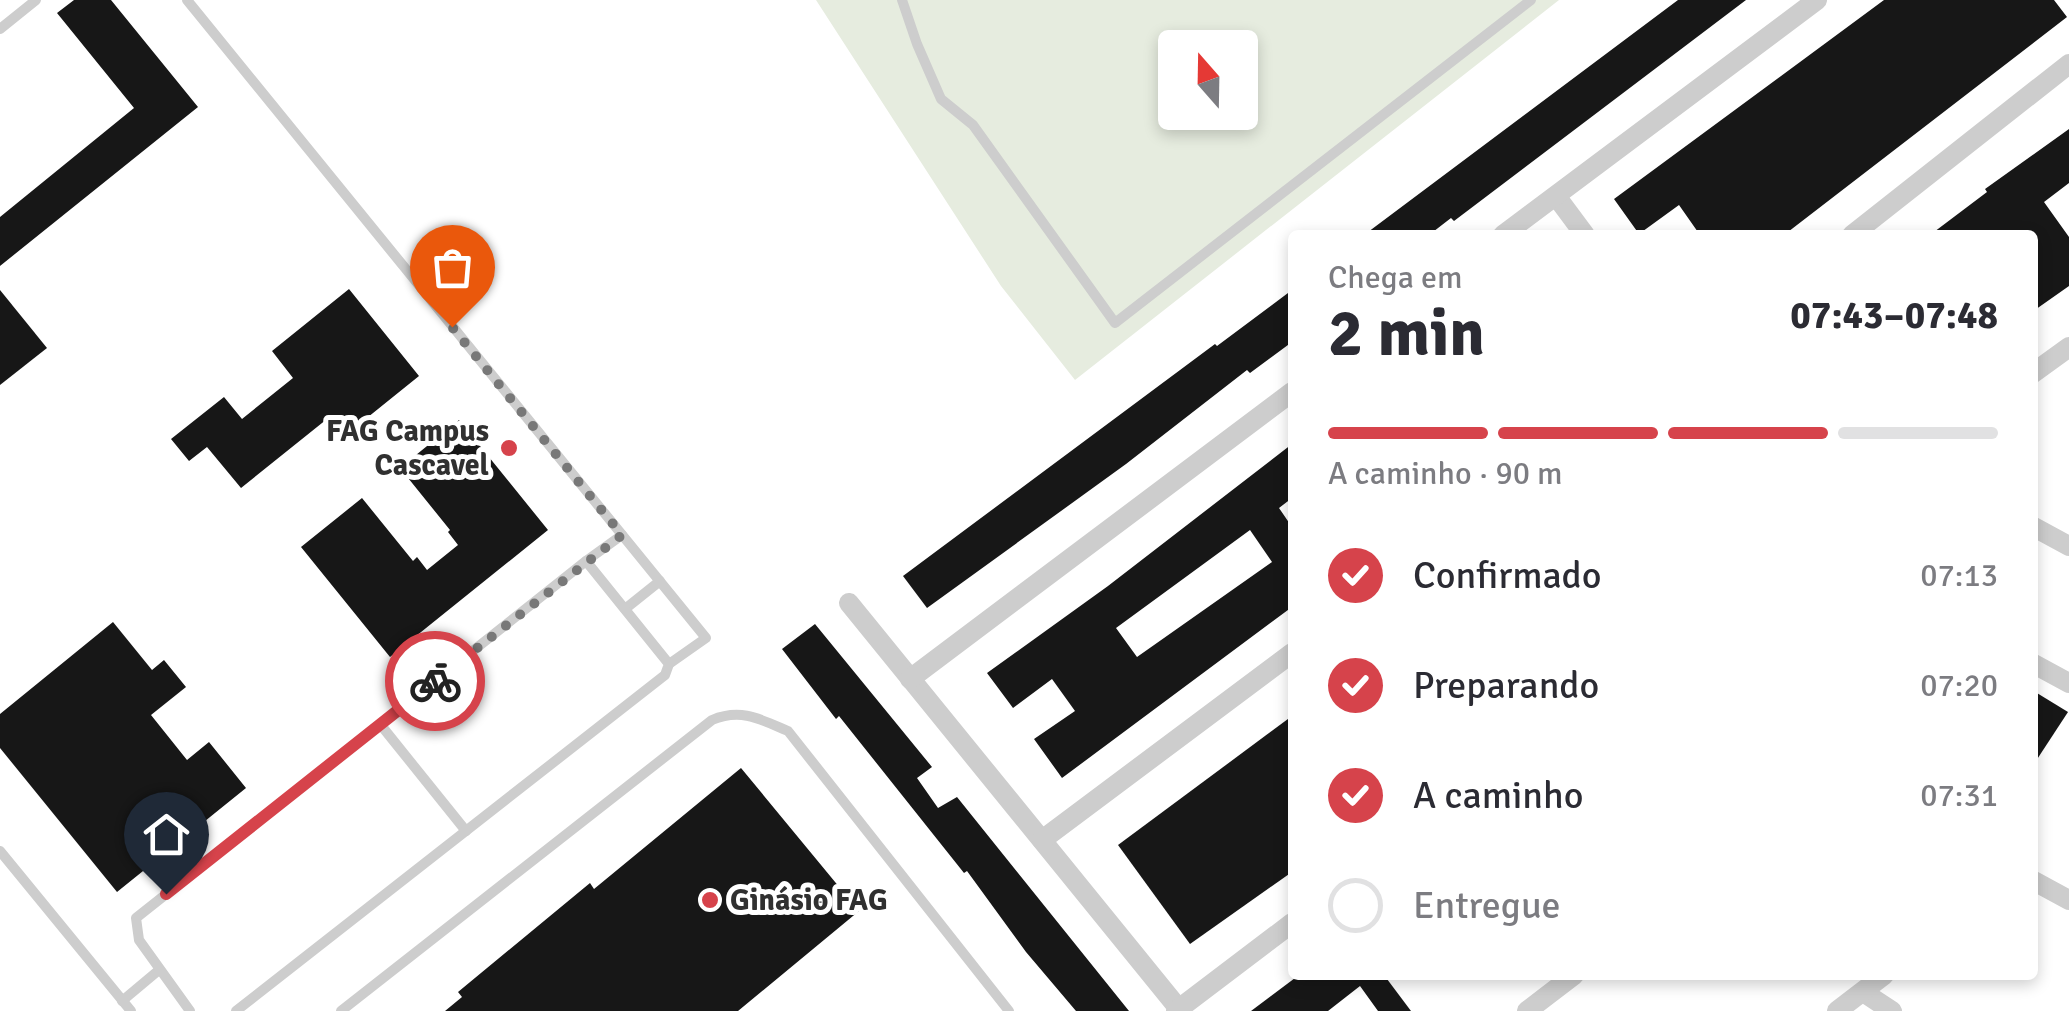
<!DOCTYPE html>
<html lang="pt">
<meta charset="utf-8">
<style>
body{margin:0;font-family:Signika,sans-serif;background:#f7f7f7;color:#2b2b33;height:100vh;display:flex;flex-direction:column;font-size:38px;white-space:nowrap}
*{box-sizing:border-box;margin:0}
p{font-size:32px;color:#7c7c81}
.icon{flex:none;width:55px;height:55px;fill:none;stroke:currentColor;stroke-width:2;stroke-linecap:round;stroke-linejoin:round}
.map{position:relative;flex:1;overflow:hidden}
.sheet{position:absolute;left:1288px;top:230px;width:750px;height:750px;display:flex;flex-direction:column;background:#fff;border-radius:10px;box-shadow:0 5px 15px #0003}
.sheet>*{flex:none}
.needle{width:65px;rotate:340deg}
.fabs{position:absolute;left:1158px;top:30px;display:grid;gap:20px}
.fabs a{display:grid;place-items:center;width:100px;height:100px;border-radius:10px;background:#fff;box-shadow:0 5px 15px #0003;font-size:50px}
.pin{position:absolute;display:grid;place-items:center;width:85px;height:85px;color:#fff;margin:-102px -42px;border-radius:50% 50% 50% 0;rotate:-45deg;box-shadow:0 0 10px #0007}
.pin .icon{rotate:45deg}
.courier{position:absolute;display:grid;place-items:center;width:100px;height:100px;margin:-50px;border:8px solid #d6434b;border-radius:50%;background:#fff;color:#222;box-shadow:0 2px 12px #0007}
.summary em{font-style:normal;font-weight:700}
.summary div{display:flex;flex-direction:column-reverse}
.summary{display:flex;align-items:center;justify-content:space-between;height:170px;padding:0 40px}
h1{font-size:65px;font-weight:700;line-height:75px}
.bar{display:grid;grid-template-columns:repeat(4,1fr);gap:15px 10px;align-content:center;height:120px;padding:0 40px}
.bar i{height:12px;border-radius:8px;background:#e1e1e2}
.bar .current{background:#d6434b}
.bar p{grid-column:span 4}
ol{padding:0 40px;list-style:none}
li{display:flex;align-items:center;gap:30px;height:110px}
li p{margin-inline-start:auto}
li .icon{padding:10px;border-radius:50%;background:#d6434b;color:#fff;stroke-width:4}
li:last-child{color:#7c7c81}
li i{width:55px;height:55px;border:5px solid #e1e1e2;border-radius:50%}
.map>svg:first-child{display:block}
.green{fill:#e6ecdf;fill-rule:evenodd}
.building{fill:#171717;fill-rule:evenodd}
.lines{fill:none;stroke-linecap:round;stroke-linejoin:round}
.service{stroke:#cdcdcd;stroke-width:10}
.minor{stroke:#cdcdcd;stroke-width:20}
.done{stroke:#787878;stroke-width:10;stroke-dasharray:0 18}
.route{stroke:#d6434b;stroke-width:12}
.poi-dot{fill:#d6434b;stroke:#fff;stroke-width:4}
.labels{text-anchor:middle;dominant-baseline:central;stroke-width:10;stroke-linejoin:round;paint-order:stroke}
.poi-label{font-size:30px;font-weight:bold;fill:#303030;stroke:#fff;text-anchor:end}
</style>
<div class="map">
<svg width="2069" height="1011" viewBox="0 0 2069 1011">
<rect width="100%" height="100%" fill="#fff"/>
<path class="green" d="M 816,0 L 1559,0 L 1075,380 L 1001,286 ZM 1175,48 L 1240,48 L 1240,112 L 1175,112 Z"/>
<g class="building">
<path d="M 74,0 L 111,0 L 198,107 L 0,266 L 0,217 L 134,108 L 57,13 Z"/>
<path d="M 1678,0 L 1746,0 L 1454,221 L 1451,218 L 1429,235 L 1364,235 Z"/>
<path d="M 1884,0 L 2054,0 L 2067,17 L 1784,235 L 1700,235 L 1679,205 L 1639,234 L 1614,199 Z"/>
<path d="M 2069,129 L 2069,183 L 2044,202 L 2069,237 L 2069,286 L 2032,312 L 2032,235 L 1930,235 L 1987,192 L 1985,189 Z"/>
<path d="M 349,289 L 419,376 L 342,438 L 327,419 L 241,488 L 207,447 L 189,461 L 171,439 L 224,397 L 242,419 L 293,378 L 272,351 Z"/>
<path d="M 0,290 L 47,348 L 0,385 Z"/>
<path d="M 1292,290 L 1292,342 L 1250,373 L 1247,370 L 1126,464 L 927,608 L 903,576 L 1215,344 L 1217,346 Z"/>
<path d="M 459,420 L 548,530 L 390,657 L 301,547 L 362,498 L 413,561 L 417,557 L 427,570 L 458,545 L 448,532 L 450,530 L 400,468 Z"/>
<path d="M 1292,444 L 1292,498 L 1279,508 L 1292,527 L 1292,607 L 1062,778 L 1034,739 L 1075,711 L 1052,679 L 1013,708 L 987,673 L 1108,586 ZM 1250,530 L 1272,562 L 1137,657 L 1116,628 Z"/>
<path d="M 113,622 L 152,670 L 164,660 L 186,687 L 151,715 L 187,760 L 209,742 L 246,788 L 117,892 L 0,748 L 0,714 Z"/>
<path d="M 815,624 L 932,767 L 917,778 L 938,808 L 957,797 L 1129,1011 L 1076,1011 L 1026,952 L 967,871 L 964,873 L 839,716 L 836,719 L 782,649 Z"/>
<path d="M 2032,690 L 2068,712 L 2032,767 Z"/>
<path d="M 1292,716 L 1292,872 L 1190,944 L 1118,845 Z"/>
<path d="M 741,768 L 859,911 L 738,1011 L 445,1011 L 462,997 L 458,992 L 590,883 L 594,889 Z"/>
<path d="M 1299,975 L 1384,975 L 1411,1011 L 1378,1011 L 1360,986 L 1328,1011 L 1251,1011 Z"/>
</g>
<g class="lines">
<g class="service">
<path d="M 187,0 L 706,638 L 669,664"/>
<path d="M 902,0 L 917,44 L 941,99 L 973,125 L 1115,323 L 1531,0"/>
<path d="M 0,29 L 36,0"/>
<path d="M 586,561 L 622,535"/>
<path d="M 625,609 L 660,581"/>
<path d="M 380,724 L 466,831"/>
<path d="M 0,851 L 131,1011"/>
<path d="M 122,1001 L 159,970"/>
<path d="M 190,1011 L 139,940 L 136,918 L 586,561 L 669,664 L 665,675 L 236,1011"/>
<path d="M 341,1011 L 712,720 C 741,708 760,719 788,731 L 1009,1011"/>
</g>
<g class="minor">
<path d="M 1556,196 L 1585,235"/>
<path d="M 1503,235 L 1817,0"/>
<path d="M 1852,235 L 2069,64"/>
<path d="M 2032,374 L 2069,347"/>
<path d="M 2032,526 L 2069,546"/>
<path d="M 849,603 L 1179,1009"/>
<path d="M 2032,663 L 2069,683"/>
<path d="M 910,679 L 1292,392"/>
<path d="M 1042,840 L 1292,653"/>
<path d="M 2032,880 L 2069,900"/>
<path d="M 1863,992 L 1892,1011"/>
<path d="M 1176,1011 L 1292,923"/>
<path d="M 1527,1011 L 1574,975"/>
<path d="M 1837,1011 L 1884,975"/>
</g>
</g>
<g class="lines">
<path class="done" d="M 435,681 L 622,535 L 452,327"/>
<path class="route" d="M 166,894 L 435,681"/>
</g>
<g class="poi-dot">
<circle cx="509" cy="448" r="10"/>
<circle cx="710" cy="900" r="10"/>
</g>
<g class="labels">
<g class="poi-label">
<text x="489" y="431">FAG Campus<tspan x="489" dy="34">Cascavel</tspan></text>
<text x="730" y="900" text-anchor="start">Ginásio FAG</text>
</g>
</g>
</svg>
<div class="fabs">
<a><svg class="needle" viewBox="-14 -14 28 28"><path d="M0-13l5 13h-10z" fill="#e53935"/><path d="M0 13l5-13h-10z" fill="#7c7c81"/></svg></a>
</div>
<div class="pin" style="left:452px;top:327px;background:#ea580c"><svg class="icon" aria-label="bag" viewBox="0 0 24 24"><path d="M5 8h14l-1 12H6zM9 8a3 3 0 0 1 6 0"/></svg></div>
<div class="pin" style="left:166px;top:894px;background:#1f2937"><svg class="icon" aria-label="home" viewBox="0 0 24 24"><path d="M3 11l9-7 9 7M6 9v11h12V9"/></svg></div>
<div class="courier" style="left:435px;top:681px"><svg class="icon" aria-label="bike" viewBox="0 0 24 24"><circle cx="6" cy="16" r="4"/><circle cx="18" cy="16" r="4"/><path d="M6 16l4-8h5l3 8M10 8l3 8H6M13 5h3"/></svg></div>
<section class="sheet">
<div class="summary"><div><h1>2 min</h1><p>Chega em</p></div><em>07:43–07:48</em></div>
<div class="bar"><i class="current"></i><i class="current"></i><i class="current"></i><i></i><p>A caminho · 90 m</p></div>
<ol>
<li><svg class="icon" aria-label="check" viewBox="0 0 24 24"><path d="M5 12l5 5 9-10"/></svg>Confirmado<p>07:13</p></li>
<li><svg class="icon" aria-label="check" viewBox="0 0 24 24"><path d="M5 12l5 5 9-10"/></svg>Preparando<p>07:20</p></li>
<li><svg class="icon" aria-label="check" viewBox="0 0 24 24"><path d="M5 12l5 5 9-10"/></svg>A caminho<p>07:31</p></li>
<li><i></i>Entregue</li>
</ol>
</section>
</div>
